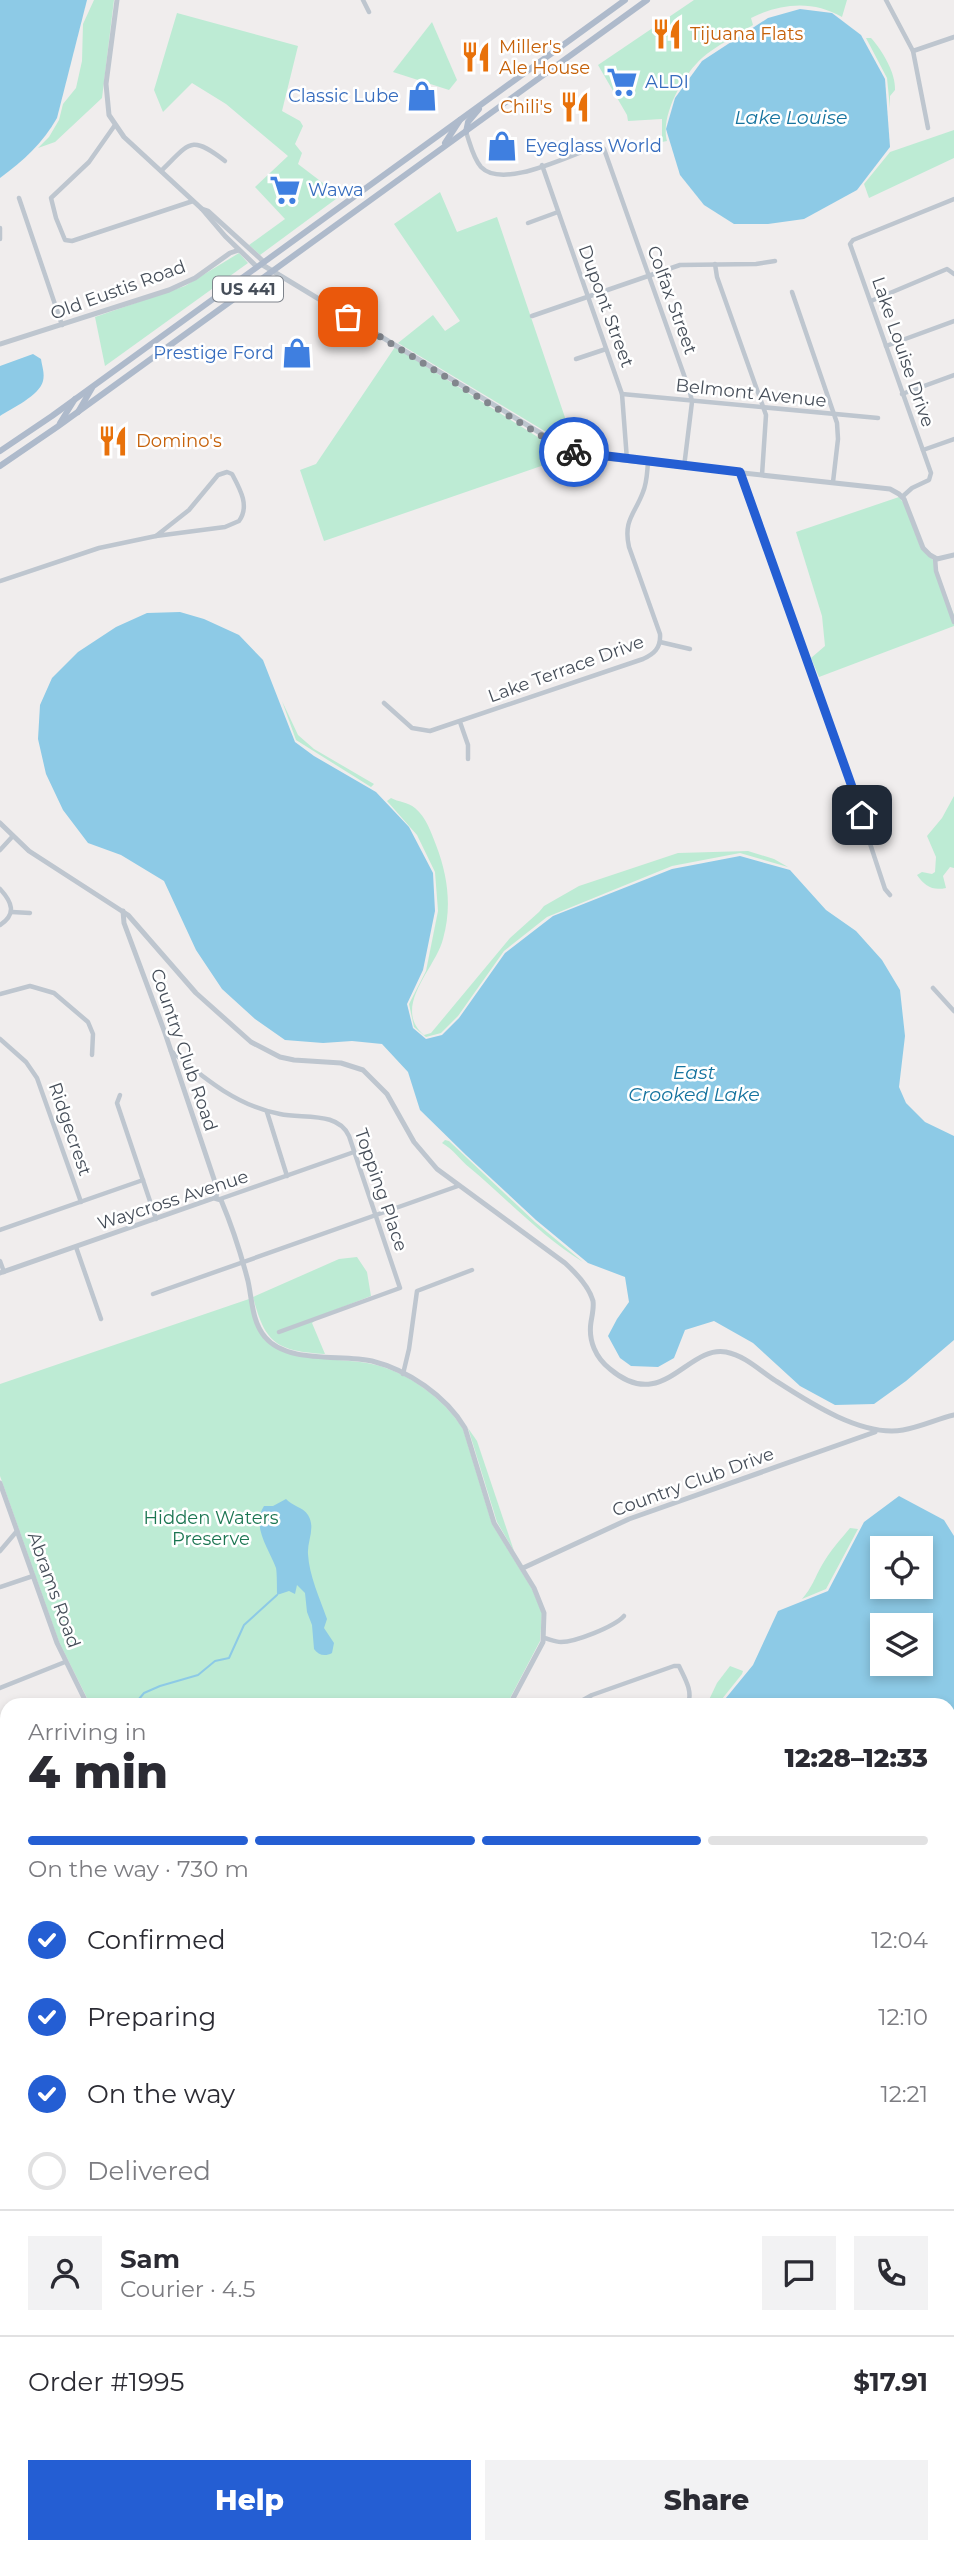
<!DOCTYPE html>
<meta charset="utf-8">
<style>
body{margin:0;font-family:Montserrat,sans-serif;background:#f2f2f3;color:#2b2b33;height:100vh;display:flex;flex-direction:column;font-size:26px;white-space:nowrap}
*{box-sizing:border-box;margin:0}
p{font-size:23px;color:#7c7c81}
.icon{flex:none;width:38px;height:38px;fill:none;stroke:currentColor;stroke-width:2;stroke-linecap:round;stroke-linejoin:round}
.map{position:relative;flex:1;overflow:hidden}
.sheet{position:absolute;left:0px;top:1698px;width:956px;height:856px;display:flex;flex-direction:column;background:#fff;border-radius:21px 21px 0 0;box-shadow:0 4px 10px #0003}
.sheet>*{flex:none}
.fabs{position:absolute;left:870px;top:1536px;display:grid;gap:14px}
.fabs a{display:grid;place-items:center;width:63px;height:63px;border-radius:0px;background:#fff;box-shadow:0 4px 10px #0003;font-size:35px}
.pin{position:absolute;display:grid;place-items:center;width:60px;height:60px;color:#fff;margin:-30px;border-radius:14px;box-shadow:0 4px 10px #0006}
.courier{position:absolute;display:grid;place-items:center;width:70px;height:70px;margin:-35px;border:5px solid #245ed3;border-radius:50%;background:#fff;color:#222;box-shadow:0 2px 9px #0007}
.summary em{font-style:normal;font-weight:800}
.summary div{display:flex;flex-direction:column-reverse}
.summary{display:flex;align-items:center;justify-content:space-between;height:119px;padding:0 28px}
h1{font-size:46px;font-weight:800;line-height:52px}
.bar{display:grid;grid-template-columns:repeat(4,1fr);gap:10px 7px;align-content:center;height:84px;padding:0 28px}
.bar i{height:9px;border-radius:5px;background:#e1e1e2}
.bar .current{background:#245ed3}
.bar p{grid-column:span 4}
.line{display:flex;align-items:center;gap:18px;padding:0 28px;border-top:2px solid #e1e1e2}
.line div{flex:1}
.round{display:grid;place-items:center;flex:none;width:74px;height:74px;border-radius:0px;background:#f2f2f3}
ol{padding:0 28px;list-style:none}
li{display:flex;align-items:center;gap:21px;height:77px}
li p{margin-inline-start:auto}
li .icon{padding:7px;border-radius:50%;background:#245ed3;color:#fff;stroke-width:4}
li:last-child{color:#7c7c81}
li i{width:38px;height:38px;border:4px solid #e1e1e2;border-radius:50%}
.primary-button{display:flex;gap:14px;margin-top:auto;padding:14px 28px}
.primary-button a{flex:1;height:80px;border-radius:0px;background:#245ed3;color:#fff;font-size:28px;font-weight:800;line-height:80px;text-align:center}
.primary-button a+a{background:#f2f2f3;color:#2b2b33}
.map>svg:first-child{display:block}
.green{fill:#bdebd4}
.water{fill:#8dcae6;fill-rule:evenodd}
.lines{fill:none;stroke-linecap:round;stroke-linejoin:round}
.stream{stroke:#8dcae6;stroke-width:2}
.minor{stroke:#bec6cf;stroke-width:4.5}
.tertiary{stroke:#bec6cf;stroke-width:5}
.primary{stroke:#aebacb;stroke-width:6}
.done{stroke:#82868d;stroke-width:7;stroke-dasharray:0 12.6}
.route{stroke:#245ed3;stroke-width:9}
.labels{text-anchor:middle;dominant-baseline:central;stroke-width:5;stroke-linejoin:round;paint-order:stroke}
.shield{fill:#fff;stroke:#7e838b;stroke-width:2}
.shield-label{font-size:16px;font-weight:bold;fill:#464e59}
.food-label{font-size:18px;fill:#c56008;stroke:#fff;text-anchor:start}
.shop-label{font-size:18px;fill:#366cbe;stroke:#fff;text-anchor:start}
.street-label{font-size:18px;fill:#464e59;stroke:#fff}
.park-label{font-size:18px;fill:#1c7652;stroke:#fff}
.water-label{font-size:19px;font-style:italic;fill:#15739e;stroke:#fff}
</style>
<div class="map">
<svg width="954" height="2552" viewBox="0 0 954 2552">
<rect width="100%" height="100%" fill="#f0eded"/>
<g class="green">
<path d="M 94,0 L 114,0 L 102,98 L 55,142 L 38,148 L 49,137 L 59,120 L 63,104 L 76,88 L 82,61 L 83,24 Z"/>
<path d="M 694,0 L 847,0 L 842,17 C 813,0 781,3 751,18 L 753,25 C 736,36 717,45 702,58 C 683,75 660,116 667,141 L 662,142 L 662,119 L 628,121 L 627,115 L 598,65 Z"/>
<path d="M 177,13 L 298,46 L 282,111 L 300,121 L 303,126 L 295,144 L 302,153 L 298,164 L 340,196 L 260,255 L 249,245 L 285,219 L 255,187 L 288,156 L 226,104 L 192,83 L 163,112 L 154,90 Z"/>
<path d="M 432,22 L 457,80 L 449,90 L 393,72 Z"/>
<path d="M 866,38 L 871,38 C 882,50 896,73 895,90 L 890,96 L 890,108 L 887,78 Z"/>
<path d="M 954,130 L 954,158 L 869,198 L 864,184 L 890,152 Z"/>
<path d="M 440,192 L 457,232 L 497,217 L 576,450 L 398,343 L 433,315 L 445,331 L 460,321 L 394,224 Z"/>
<path d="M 239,253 L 248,263 L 105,366 L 95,317 L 185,286 Z"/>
<path d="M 395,347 L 544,441 L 573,455 L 324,541 L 300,470 L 316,464 Z"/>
<path d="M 899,497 L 905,505 L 921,549 L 933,560 L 954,615 L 954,626 L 819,677 L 811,658 L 825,646 L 822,616 L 796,532 Z"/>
<path d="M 282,701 L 298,735 L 314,749 L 374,784 L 371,787 L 296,740 Z"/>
<path d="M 954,796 L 954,868 L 950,867 L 943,876 L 946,888 C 932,891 925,886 917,875 L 922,872 L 932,874 L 935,872 L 936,857 L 927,836 L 942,818 Z"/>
<path d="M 391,798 C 398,802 408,802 415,808 C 426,817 431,832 436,845 C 448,876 452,907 443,939 C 436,968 391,1007 424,1035 L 431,1033 L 510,938 L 539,912 L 544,906 L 579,886 L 678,853 L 748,851 L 774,859 L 788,867 L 740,853 L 672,866 L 547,917 L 504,951 L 458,1016 L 441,1033 L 426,1037 L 414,1027 L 409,1004 L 426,971 L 438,911 L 435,872 L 417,835 L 387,801 Z"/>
<path d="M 445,1140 L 449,1141 L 535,1222 L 583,1262 C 542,1237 507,1199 470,1168 C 459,1159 454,1150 442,1143 Z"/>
<path d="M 357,1257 L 367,1272 L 371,1296 L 322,1315 L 312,1323 L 325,1354 C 276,1351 265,1343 253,1297 L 339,1259 Z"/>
<path d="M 249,1299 C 253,1312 257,1334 268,1343 C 276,1350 288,1351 298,1354 C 321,1361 344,1359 367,1363 C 404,1369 444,1398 463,1429 L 492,1524 L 532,1589 L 542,1613 L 540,1641 L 507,1704 L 90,1704 L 59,1642 L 0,1476 L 0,1384 Z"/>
<path d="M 468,1428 L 477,1441 L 514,1551 L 497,1522 Z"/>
<path d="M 850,1528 L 858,1529 L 826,1589 L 802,1599 C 812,1588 815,1577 822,1565 C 830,1551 840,1540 850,1528 Z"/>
<path d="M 730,1666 L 743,1671 L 742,1674 L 718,1704 L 707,1704 L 717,1683 Z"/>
<path d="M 953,1877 L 954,1877 L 954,1933 L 948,1928 L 949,1879 Z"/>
<path d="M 7,2083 L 7,2324 L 0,2324 L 0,2086 Z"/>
</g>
<g class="water">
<path d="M 0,0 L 87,0 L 57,118 C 43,143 23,161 0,178 Z"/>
<path d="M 800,9 L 832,13 L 861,35 L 885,79 L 890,147 L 857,190 L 804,219 L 768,224 L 734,224 L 704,205 L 680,175 L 666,129 L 675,98 L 702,61 L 768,18 Z"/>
<path d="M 33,354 L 41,359 C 42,366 45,374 43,381 C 40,395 11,409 0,416 L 0,366 Z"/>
<path d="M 180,612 L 204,619 L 239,635 L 263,660 L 295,742 L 314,756 L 376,792 L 409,827 L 433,873 L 435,911 L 423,970 L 407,1004 L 413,1028 L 426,1039 L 442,1035 L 459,1018 L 505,953 L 553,916 L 672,869 L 740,856 L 790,870 L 826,910 L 856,931 L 882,960 L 900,990 L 905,1036 L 899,1087 L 906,1103 L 925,1122 L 954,1136 L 954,1340 L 906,1381 L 874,1404 L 835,1405 L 800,1386 L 753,1343 L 714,1321 L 685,1330 L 674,1358 L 658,1367 L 631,1366 L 620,1358 L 608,1336 L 617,1319 L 629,1302 L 625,1277 L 588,1263 L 536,1220 L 466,1155 L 420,1110 L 408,1072 L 382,1044 L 352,1041 L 323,1043 L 285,1040 L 255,1019 L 222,989 L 196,950 L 164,881 L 121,855 L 88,843 L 63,810 L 46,774 L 38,739 L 40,705 L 52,678 L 78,652 L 116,627 L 147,613 Z"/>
<path d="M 899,1496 L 944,1520 L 954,1536 L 954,1871 L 949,1872 L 948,1704 L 721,1704 L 753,1665 L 778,1611 L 828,1591 L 864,1522 ZM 882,1549 L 920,1549 L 920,1587 L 882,1587 ZM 882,1626 L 920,1626 L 920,1664 L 882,1664 Z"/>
<path d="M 286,1499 C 292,1506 303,1507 308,1515 C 316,1528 307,1541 308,1554 C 309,1575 320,1599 327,1619 L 324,1628 L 334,1643 L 332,1653 C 325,1657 318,1655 314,1649 L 312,1625 L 307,1612 L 305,1593 L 297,1585 L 295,1594 L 289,1591 L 277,1595 C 277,1589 277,1573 276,1568 C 269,1549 251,1526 264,1506 L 273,1506 Z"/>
<path d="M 7,1741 L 7,1822 L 0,1824 L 0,1749 Z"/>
<path d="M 7,2330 L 7,2432 L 0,2422 L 0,2331 Z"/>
</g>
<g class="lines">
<path class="stream" d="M 139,1699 L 144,1693 L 160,1686 L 198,1675 L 215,1661 L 229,1658 L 244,1625 L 277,1595"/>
<g class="minor">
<path d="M 363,0 L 369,12"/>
<path d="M 886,0 L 913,51 L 928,128"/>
<path d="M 913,51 L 954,37"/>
<path d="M 115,125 L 89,162 L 51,198 L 56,218 L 65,240 L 72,241 L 193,201"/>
<path d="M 466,132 C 470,143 473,158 481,167 C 503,190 569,155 595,147 L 604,149 L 690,392 L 692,402 L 684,467"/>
<path d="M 542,165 L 622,394 L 627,460"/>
<path d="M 161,171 C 190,143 190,134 225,161"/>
<path d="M 19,198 L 62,325"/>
<path d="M 528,223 L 558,212"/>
<path d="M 0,228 L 0,239"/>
<path d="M 715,264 L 717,277 L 766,415 L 762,475"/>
<path d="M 792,292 L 837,423 L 838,439 L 833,482"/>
<path d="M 871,301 L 947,269 L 954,274"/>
<path d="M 532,316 L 680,265 L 756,264 L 775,261"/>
<path d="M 886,346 L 954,321"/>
<path d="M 576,359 L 606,349"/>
<path d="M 622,394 L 878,418"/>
<path d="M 902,394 L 954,375"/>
<path d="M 923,450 L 954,439"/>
<path d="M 575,453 L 576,424"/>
<path d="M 227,472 L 232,474 C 240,489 250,506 239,521 L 225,527 L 156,536 L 189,510 L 218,475 Z"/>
<path d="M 740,473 L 823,701 L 885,889 L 890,895"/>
<path d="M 902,497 L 912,488 L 929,480 L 931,473 L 850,244 L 853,240 L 954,199"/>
<path d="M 935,558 L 936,571 L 954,622"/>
<path d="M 0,581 L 99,548 L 156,536"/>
<path d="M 660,642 L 690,649"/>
<path d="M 384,703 L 412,728 L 430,731 L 643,659 C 654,654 661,648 660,634 L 629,547 C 623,520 635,514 643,492 C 647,483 647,472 648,463"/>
<path d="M 460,722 L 468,745 L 468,759"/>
<path d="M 0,850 L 12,837"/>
<path d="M 0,889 C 12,902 17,914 0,925"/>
<path d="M 12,912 L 30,913"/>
<path d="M 933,988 L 954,1011"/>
<path d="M 0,994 L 30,986 L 54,993 L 88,1022 L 93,1034 L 92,1055"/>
<path d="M 0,1039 L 26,1062 L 37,1078 L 81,1202"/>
<path d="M 171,1051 C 204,1078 237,1106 280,1114 C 303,1119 338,1111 349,1136 L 400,1288 L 279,1332"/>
<path d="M 120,1095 L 117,1103 L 156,1219"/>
<path d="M 267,1112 L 287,1176"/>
<path d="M 220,1199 L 354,1152"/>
<path d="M 0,1230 L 143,1180"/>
<path d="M 76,1247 L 101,1319"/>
<path d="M 0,1261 L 4,1272"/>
<path d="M 153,1294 L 458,1186"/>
<path d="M 403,1374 L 409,1349 L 417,1291 L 472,1270"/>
<path d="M 0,1551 L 17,1531"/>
<path d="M 0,1587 L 33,1576"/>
<path d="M 544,1638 C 549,1639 555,1642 561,1642 C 575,1642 614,1627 624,1616"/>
<path d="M 0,1688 L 65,1662"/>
<path d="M 576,1704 L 592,1695 L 674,1666 L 679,1666 C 685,1679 693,1691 688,1704"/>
<path d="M 0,1879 L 7,1881"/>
<path d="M 0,1958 L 7,1962"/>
<path d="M 948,2071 L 954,2087"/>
<path d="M 0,2084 L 7,2081"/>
<path d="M 0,2199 L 7,2196"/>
<path d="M 0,2317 L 7,2315"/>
<path d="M 948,2324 L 954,2322"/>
<path d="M 948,2396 L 954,2412"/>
<path d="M 0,2477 L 7,2481"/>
<path d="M 0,2546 L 7,2535"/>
<path d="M 557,2546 L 558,2552"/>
<path d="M 868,2546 L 870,2552"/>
<path d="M 112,2552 L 118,2546"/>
<path d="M 296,2552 L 314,2546"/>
<path d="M 448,2552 L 464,2546"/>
<path d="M 652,2552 L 665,2549 L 671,2551"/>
</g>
<g class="tertiary">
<path d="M 117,0 L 106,84 L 109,115 L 124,137 L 202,209 L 225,236 L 257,267"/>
<path d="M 202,209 L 208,211 L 264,262"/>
<path d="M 261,264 L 570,451 L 595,457 L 890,489 L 899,494 L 904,499 L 923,548 L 930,555 L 937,559 L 954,555"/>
<path d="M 0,344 L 169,290 L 195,278 L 230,253 L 239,250"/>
<path d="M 0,823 L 29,851 L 128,915 L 196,993 L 251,1042 L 280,1057 L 294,1060 L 341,1063 L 363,1070 L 387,1094 L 414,1142 L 437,1169 L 565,1263 C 576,1273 589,1286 593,1301 C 594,1308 592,1316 591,1322 C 588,1341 596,1358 610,1369 C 663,1414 687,1345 726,1352 C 746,1356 760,1371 776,1381 C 810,1403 862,1437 903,1430 C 921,1427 937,1419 954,1415"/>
<path d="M 123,911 L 124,923 L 165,1033 L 217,1188 L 216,1198"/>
<path d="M 0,1273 L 214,1198 L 221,1200 C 232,1226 241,1254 248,1281 C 252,1299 252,1322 265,1337 C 287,1364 341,1354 372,1361 C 408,1370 446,1396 465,1428 L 494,1523 L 534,1588 L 544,1613 L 543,1642 L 510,1704"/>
<path d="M 0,1483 L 57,1643 L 87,1704"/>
<path d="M 523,1568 L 629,1519 L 875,1432"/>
<path d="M 948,2180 L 954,2178"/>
<path d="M 373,2546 L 375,2552"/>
</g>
<g class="primary">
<path d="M 466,132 L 468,122 L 479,109"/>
<path d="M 445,143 L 460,120"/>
<path d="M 78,412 L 92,388"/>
<path d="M 60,423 L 75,399"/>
<path d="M 0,451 L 52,416 L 625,0"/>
<path d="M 0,466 L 57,427 L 647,0"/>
</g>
</g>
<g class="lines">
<path class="done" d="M 348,317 L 545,438 L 574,452"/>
<path class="route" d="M 574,452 L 740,472 L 862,815"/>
</g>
<defs>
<g id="restaurant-bare" transform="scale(2.415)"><path d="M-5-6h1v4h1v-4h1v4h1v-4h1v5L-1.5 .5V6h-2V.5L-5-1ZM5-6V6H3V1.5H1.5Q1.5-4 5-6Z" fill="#e8710a" stroke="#fff" stroke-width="2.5" paint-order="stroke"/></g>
<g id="supermarket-bare" transform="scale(2.415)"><path d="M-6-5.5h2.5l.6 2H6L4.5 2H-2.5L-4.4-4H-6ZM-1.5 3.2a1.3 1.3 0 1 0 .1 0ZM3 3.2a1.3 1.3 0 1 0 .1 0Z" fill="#3f7fe0" stroke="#fff" stroke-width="2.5" paint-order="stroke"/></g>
<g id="shop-bare" transform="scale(2.415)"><path d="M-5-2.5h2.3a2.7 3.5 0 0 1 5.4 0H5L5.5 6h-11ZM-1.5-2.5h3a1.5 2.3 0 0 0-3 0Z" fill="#3f7fe0" stroke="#fff" stroke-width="2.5" paint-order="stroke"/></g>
</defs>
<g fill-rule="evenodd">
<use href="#restaurant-bare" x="667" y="34"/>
<use href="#restaurant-bare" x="476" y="57"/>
<use href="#supermarket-bare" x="622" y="82"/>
<use href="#shop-bare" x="422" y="96"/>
<use href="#restaurant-bare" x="575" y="107"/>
<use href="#shop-bare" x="502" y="146"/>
<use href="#supermarket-bare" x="285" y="190"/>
<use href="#shop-bare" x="297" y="353"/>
<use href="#restaurant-bare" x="113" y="441"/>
</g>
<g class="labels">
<rect class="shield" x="213" y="276.5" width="70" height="25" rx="5"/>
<g class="shield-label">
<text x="248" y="289">US 441</text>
</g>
<g class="food-label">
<text x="690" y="34">Tijuana Flats</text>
<text x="499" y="47">Miller's<tspan x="499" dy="21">Ale House</tspan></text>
<text x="552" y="107" text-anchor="end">Chili's</text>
<text x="136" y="441">Domino's</text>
</g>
<g class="shop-label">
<text x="645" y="82">ALDI</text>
<text x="399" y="96" text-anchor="end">Classic Lube</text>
<text x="525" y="146">Eyeglass World</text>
<text x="308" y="190">Wawa</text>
<text x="274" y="353" text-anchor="end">Prestige Ford</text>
</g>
<g class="street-label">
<text transform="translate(118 290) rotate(-20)">Old Eustis Road</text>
<text transform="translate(672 300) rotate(70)">Colfax Street</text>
<text transform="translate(606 306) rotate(70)">Dupont Street</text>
<text transform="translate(903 352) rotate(71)">Lake Louise Drive</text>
<text transform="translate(751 393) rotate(6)">Belmont Avenue</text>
<text transform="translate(566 669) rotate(-20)">Lake Terrace Drive</text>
<text transform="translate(184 1050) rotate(71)">Country Club Road</text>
<text transform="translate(70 1129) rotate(71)">Ridgecrest</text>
<text transform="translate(381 1190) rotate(71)">Topping Place</text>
<text transform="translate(173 1200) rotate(-18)">Waycross Avenue</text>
<text transform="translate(693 1482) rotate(-20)">Country Club Drive</text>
<text transform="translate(54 1590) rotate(70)">Abrams Road</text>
</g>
<g class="park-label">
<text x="211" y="1518">Hidden Waters<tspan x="211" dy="21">Preserve</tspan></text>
</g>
<g class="water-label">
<text x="791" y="117">Lake Louise</text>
<text x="694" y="1072">East<tspan x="694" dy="22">Crooked Lake</tspan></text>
</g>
</g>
</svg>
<div class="fabs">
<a><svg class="icon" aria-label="locate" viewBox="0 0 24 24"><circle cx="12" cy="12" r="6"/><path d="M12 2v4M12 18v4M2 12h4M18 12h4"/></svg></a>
<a><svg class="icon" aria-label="layers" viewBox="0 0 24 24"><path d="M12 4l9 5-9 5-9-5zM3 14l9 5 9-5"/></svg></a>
</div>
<div class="pin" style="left:348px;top:317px;background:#ea580c"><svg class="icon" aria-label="bag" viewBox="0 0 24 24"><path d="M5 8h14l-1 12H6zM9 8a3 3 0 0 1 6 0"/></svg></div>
<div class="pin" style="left:862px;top:815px;background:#1f2937"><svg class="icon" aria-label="home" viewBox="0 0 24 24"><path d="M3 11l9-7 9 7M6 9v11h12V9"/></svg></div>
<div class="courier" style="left:574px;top:452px"><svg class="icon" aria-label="bike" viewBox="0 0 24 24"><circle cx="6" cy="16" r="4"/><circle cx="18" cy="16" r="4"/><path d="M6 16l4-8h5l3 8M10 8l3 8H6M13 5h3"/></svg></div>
<section class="sheet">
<div class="summary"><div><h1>4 min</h1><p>Arriving in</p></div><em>12:28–12:33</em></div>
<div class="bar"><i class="current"></i><i class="current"></i><i class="current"></i><i></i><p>On the way · 730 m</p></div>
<ol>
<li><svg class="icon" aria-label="check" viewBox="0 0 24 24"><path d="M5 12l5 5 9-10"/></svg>Confirmed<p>12:04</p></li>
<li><svg class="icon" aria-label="check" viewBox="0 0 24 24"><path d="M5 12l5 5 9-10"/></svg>Preparing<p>12:10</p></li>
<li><svg class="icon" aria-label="check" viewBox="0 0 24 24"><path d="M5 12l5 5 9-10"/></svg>On the way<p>12:21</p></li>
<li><i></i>Delivered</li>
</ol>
<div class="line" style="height:126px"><a class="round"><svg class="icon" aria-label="person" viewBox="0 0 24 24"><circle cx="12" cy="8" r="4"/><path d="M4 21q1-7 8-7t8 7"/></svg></a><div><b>Sam</b><p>Courier · 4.5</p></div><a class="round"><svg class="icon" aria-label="chat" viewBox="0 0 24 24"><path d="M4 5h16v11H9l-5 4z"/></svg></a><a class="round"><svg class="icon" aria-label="phone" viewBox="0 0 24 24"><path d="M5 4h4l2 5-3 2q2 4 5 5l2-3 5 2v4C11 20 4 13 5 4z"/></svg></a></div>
<div class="line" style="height:91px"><div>Order #1995</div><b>$17.91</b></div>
<div class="primary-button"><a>Help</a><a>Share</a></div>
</section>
</div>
